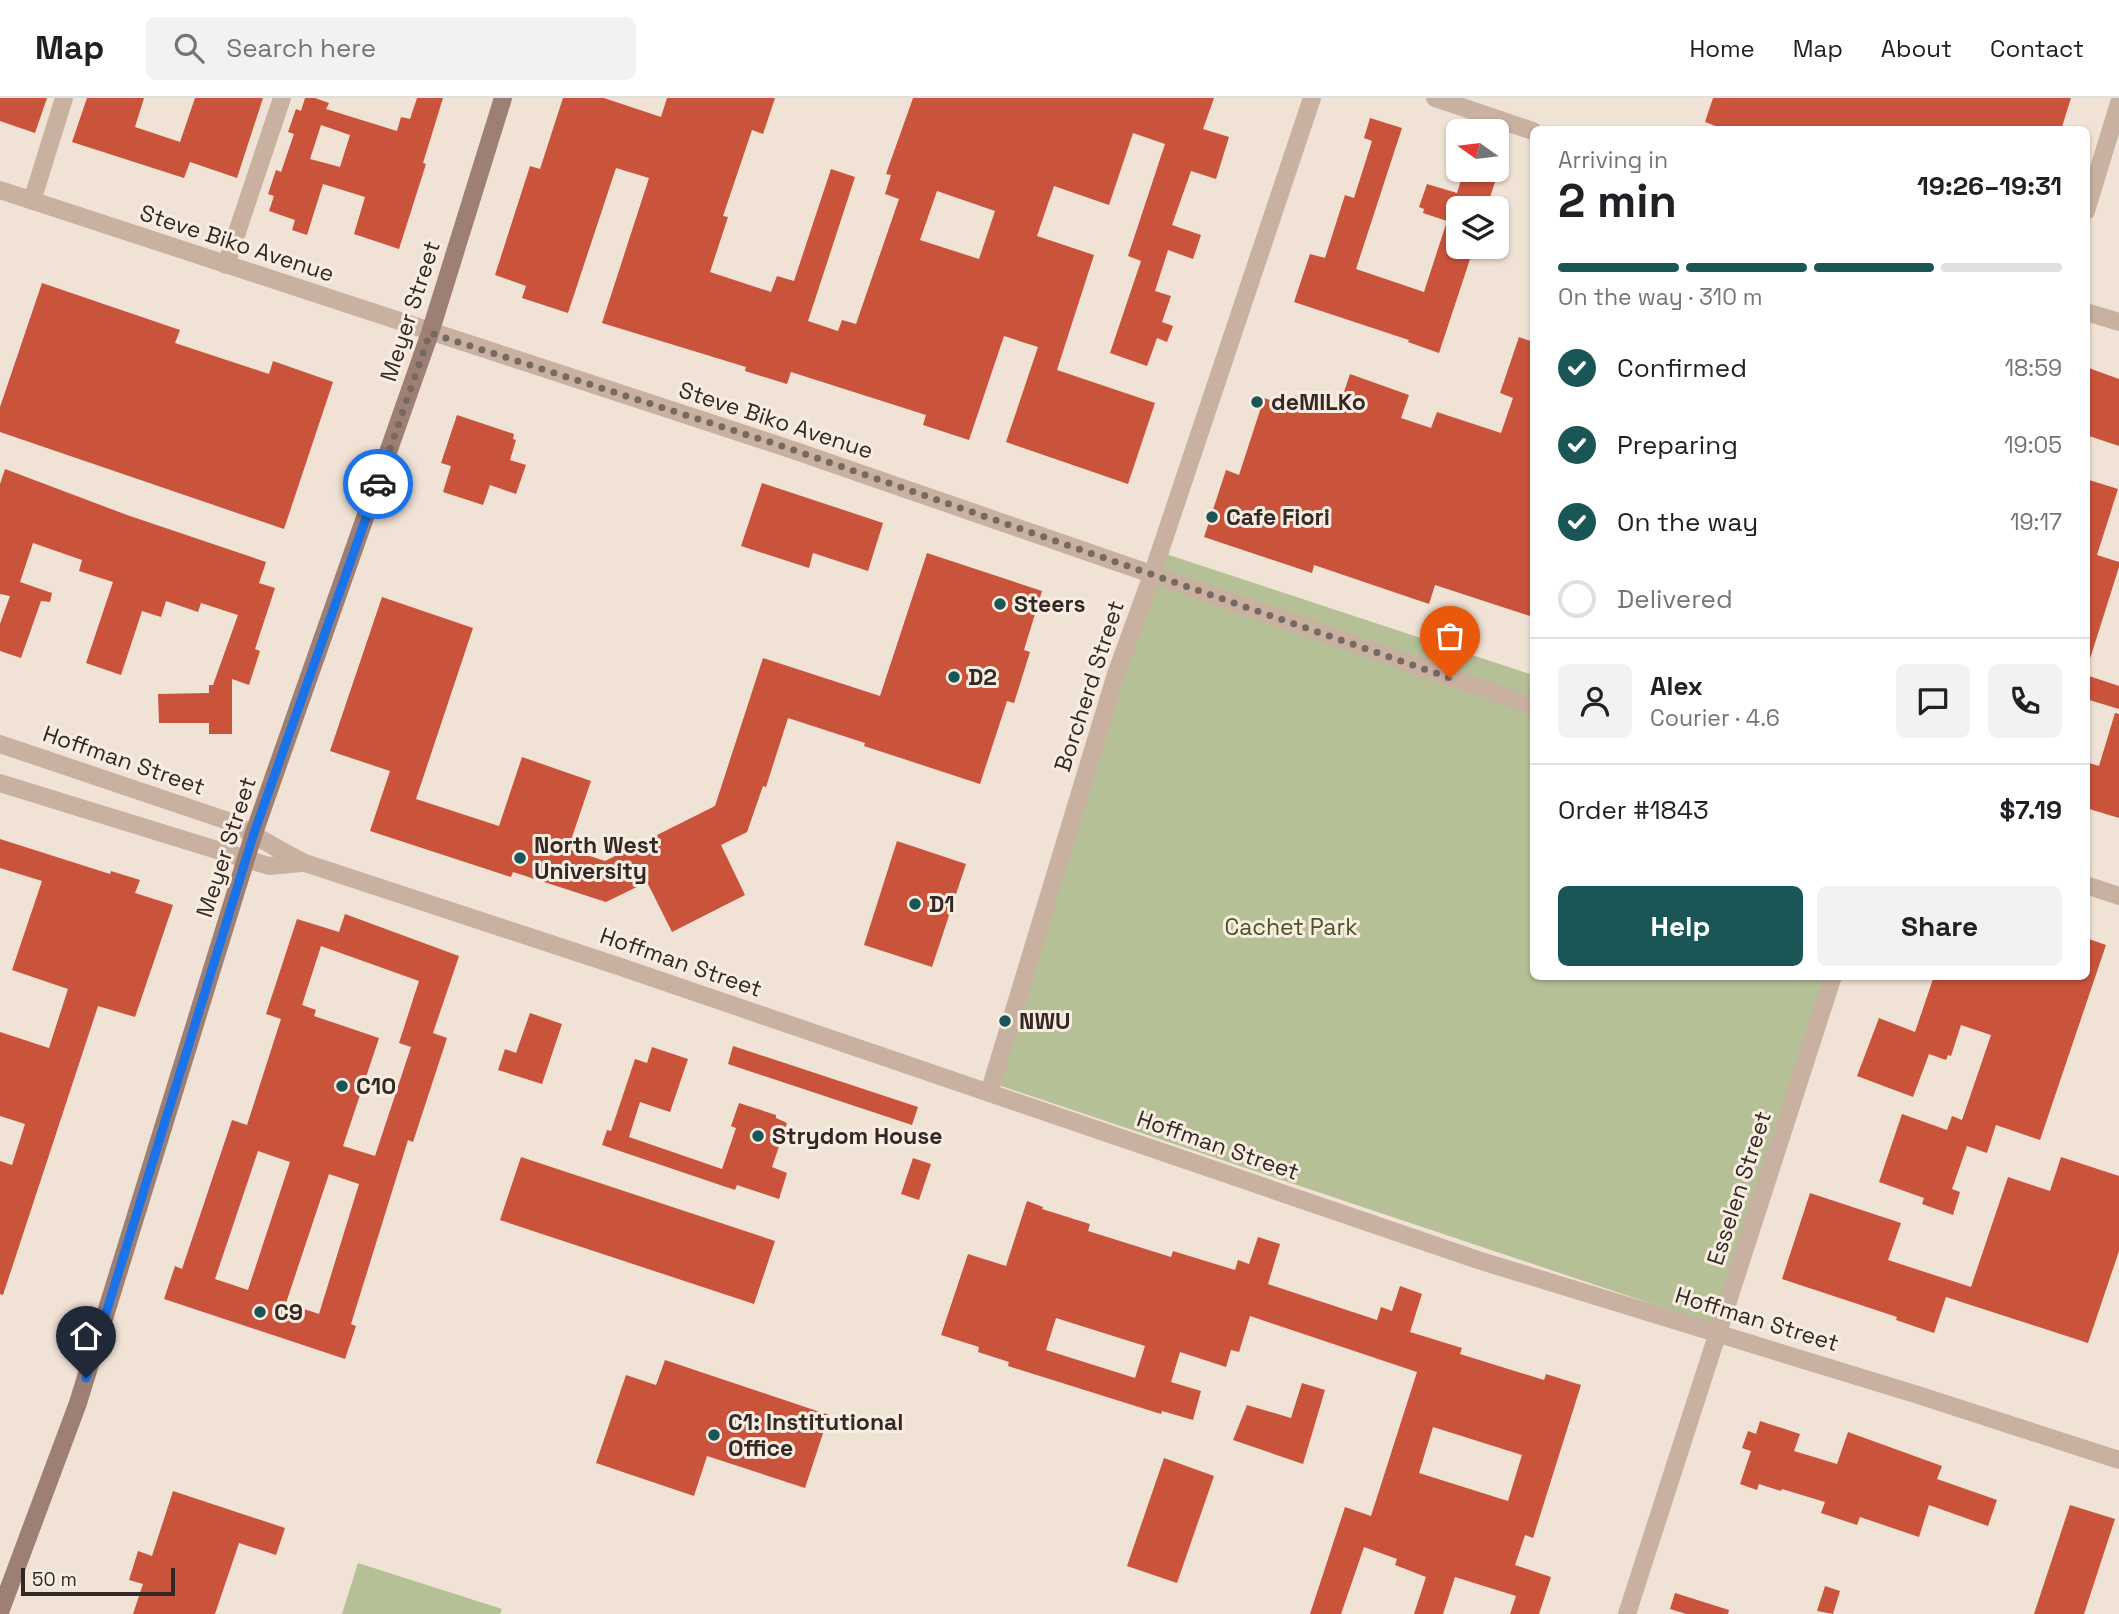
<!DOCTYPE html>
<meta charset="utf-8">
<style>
body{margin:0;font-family:"Space Grotesk",sans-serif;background:#f2f2f2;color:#202124;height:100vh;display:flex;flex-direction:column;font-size:26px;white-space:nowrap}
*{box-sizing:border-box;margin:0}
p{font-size:23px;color:#757577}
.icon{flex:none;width:38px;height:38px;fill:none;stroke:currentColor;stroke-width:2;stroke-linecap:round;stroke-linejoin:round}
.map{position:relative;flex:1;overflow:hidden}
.drawer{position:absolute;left:1530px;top:28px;width:560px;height:854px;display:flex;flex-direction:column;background:#fff;border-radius:10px;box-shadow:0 2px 5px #0004}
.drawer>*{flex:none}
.needle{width:46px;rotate:284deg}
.buttons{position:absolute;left:1446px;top:21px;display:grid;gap:14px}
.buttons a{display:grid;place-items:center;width:63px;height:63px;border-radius:10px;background:#fff;box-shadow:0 2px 5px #0004;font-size:35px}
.scale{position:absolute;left:21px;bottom:18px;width:154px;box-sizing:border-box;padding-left:7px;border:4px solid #342825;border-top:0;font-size:19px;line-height:24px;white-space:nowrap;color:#342825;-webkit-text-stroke:5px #f9ede2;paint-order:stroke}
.pin{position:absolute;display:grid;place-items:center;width:60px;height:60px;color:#fff;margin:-72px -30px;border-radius:50% 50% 50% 0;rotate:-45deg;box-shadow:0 0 7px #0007}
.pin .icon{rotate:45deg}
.courier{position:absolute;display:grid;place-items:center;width:70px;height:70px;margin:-35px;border:5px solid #1a73e8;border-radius:50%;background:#fff;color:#222;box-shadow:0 2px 9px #0007}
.head em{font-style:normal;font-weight:700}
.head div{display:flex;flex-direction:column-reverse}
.head{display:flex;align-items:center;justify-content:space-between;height:119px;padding:0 28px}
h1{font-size:46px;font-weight:700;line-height:52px}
.bar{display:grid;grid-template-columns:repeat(4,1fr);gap:10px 7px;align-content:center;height:84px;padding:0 28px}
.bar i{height:9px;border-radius:5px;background:#e0e0e0}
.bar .active{background:#195655}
.bar p{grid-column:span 4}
.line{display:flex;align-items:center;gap:18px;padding:0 28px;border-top:2px solid #e0e0e0}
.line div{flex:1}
.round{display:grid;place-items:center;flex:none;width:74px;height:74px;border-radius:10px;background:#f2f2f2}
ol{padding:0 28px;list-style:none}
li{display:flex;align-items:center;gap:21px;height:77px}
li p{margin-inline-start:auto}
li .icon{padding:7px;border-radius:50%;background:#195655;color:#fff;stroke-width:4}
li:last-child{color:#757577}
li i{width:38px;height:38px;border:4px solid #e0e0e0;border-radius:50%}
.button{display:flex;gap:14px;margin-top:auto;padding:14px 28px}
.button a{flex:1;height:80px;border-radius:10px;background:#195655;color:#fff;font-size:28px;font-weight:700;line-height:80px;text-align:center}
.button a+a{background:#f2f2f2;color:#202124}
header{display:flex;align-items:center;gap:42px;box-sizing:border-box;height:98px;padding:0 35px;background:#fff;border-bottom:2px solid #e0e0e0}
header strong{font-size:33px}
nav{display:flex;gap:38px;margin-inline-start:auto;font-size:24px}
.search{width:490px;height:63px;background:#f2f2f2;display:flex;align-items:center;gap:18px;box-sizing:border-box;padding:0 24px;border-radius:10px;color:#757577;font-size:26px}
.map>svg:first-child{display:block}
.green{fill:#b5c096}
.building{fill:#ca533b;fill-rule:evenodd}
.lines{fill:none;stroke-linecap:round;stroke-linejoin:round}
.street{stroke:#c9b1a2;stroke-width:18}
.secondary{stroke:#9d7f74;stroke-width:18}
.done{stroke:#766963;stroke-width:7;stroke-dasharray:0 12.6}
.route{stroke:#1a73e8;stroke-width:9}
.poi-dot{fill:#195655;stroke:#f9ede2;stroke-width:2.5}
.labels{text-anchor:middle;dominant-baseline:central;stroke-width:6;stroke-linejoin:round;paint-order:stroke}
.street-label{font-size:23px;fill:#342825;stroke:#f9ede2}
.poi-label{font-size:23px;font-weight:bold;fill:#342825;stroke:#f9ede2;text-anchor:start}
.park-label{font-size:23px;fill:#465228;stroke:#f9ede2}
</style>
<header>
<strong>Map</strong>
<div class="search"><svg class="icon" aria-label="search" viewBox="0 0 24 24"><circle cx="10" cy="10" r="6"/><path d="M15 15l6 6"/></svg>Search here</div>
<nav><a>Home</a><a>Map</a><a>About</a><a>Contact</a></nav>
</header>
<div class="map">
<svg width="2119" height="1516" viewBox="0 0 2119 1516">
<rect width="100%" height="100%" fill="#f1e2d6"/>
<g class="green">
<path d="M 1160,454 L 1533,577 L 1533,878 L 1830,879 L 1715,1227 L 986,983 Z"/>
<path d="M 358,1465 L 502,1511 L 500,1516 L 342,1516 Z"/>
</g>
<g class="building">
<path d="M 0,0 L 47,0 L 35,35 L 0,23 Z"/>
<path d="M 87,0 L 144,0 L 135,29 L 180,44 L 195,0 L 263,0 L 237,80 L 190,64 L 184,80 L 72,44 Z"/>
<path d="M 305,0 L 315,0 L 329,5 L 326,11 L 397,33 L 401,19 L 410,21 L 417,0 L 443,0 L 423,65 L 426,66 L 399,151 L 354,136 L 365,99 L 323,86 L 307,137 L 292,132 L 295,122 L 269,113 L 274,98 L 268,96 L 276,72 L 281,74 L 294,36 L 288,34 L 296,11 L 301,13 ZM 321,27 L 350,37 L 340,69 L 310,61 Z"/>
<path d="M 563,0 L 604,0 L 661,19 L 667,0 L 775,0 L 763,36 L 752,32 L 723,118 L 728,119 L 710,174 L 771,194 L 777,178 L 794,183 L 831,71 L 855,79 L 808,223 L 838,233 L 842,222 L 856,226 L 899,101 L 885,96 L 891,77 L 886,76 L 913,0 L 1214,0 L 1203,31 L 1229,39 L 1216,81 L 1191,73 L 1172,127 L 1201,137 L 1193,161 L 1168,152 L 1155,193 L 1171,198 L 1162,224 L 1173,228 L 1167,244 L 1157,240 L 1147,268 L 1110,255 L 1141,163 L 1128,158 L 1165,46 L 1133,35 L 1109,107 L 1054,88 L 1037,138 L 1094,157 L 1057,272 L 1155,305 L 1128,386 L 1006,344 L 1038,249 L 1004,238 L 969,342 L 923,327 L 926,317 L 791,274 L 787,286 L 745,273 L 746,269 L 602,225 L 649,80 L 616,70 L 568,215 L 522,200 L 526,188 L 495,177 L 530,68 L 540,71 ZM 937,93 L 995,113 L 979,161 L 920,142 Z"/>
<path d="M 1713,0 L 2071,0 L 2061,32 L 1726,32 L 1705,24 Z"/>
<path d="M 1370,20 L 1402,30 L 1356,171 L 1424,194 L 1447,123 L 1423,115 L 1424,111 L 1419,109 L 1427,86 L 1457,95 L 1464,72 L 1499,72 L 1488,105 L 1493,106 L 1493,110 L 1458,110 L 1458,149 L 1474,149 L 1439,255 L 1408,244 L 1409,242 L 1294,204 L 1310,156 L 1325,160 L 1345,97 L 1354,100 L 1372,43 L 1364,40 Z"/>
<path d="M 42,185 L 180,232 L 175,245 L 269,276 L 273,263 L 333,284 L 284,431 L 0,334 L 0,309 Z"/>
<path d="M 1519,239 L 1533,244 L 1533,519 L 1435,487 L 1429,506 L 1314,467 L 1312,475 L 1204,439 L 1226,372 L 1239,377 L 1264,300 L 1290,309 L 1294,297 L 1338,312 L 1350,276 L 1409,297 L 1401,320 L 1431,330 L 1437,314 L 1501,335 L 1513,300 L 1500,295 Z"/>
<path d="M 2086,269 L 2119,281 L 2119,348 L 2086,337 Z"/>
<path d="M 457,317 L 514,336 L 513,341 L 516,342 L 510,362 L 526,367 L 516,396 L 490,387 L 483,407 L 443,394 L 451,368 L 441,365 Z"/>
<path d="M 5,371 L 127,417 L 266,464 L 259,485 L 275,490 L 255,551 L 260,553 L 249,587 L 232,581 L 232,636 L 209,636 L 209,625 L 159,625 L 158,596 L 209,595 L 209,587 L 213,587 L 238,517 L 201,505 L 198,514 L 166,503 L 161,519 L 142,513 L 121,577 L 86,565 L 113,484 L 79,473 L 82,462 L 33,445 L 20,484 L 52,495 L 50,504 L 41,503 L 21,560 L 0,553 L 0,526 L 10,498 L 0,496 L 0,386 Z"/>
<path d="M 2086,381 L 2118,391 L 2097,457 L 2119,464 L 2119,469 L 2089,564 L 2086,563 Z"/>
<path d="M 762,385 L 883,425 L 868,473 L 813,455 L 809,470 L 741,448 Z"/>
<path d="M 927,455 L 1042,493 L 1024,552 L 1030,554 L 1014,605 L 1007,603 L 980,686 L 864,648 L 865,645 L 788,620 L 766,689 L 763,688 L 747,734 L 721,747 L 745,797 L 672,834 L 647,784 L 606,804 L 513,774 L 511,779 L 370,733 L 390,673 L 330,653 L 382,499 L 473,530 L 416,701 L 499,728 L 522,659 L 591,683 L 568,751 L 605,763 L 715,708 L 763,560 L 880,598 Z"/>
<path d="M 2086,577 L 2119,588 L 2119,611 L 2086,601 Z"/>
<path d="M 2115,615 L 2119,616 L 2119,720 L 2086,710 L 2086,664 L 2099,668 Z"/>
<path d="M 0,741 L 110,776 L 111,773 L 140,782 L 135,795 L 173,807 L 135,919 L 98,908 L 3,1197 L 0,1196 L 0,1063 L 12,1067 L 25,1026 L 0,1018 L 0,934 L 49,950 L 68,891 L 12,872 L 42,783 L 0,770 Z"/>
<path d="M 897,743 L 966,766 L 932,869 L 864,847 Z"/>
<path d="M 345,816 L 459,858 L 433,935 L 447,940 L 413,1044 L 408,1042 L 351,1226 L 356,1228 L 345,1261 L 164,1201 L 175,1168 L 182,1171 L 232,1022 L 247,1027 L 281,921 L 266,916 L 297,821 L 339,834 ZM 321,848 L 419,883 L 399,945 L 411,949 L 375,1058 L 343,1048 L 379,940 L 314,918 L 316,912 L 302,907 ZM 258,1053 L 290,1064 L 248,1192 L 215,1181 ZM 329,1076 L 359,1086 L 319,1216 L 286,1205 Z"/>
<path d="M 2086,840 L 2106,847 L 2040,1042 L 1996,1027 L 1987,1055 L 1967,1048 L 1952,1091 L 1960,1094 L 1953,1117 L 1922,1106 L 1924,1100 L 1879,1084 L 1902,1016 L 1947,1032 L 1952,1018 L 1962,1022 L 1991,937 L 1961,927 L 1951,958 L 1948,957 L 1946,962 L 1929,956 L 1913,999 L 1857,978 L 1879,920 L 1915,934 L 1934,878 L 2086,878 Z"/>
<path d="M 530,915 L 562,926 L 542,986 L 498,972 L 505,951 L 516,955 Z"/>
<path d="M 733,948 L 918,1009 L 912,1027 L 728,966 Z"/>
<path d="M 652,949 L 688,961 L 670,1014 L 640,1004 L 629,1039 L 722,1071 L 736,1030 L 731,1028 L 739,1005 L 776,1017 L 776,1020 L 787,1025 L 772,1069 L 787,1075 L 779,1101 L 737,1087 L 735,1092 L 602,1047 L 607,1032 L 611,1033 L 635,961 L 647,965 Z"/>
<path d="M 521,1059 L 775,1143 L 754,1206 L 500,1122 Z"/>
<path d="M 2061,1059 L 2119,1078 L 2119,1153 L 2088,1245 L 1946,1199 L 1934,1235 L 1896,1222 L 1897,1219 L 1782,1181 L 1810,1095 L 1901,1125 L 1888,1162 L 1971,1189 L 2008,1079 L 2050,1093 Z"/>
<path d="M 913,1060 L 931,1066 L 919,1102 L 901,1096 Z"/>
<path d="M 1027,1103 L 1043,1109 L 1042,1111 L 1090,1126 L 1088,1133 L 1171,1159 L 1173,1153 L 1235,1172 L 1238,1162 L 1249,1166 L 1258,1139 L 1280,1146 L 1268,1186 L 1377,1222 L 1381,1209 L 1392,1213 L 1400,1188 L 1422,1196 L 1410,1234 L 1462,1250 L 1460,1256 L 1544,1282 L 1546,1276 L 1581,1287 L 1533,1440 L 1525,1437 L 1515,1467 L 1551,1479 L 1539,1516 L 1510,1516 L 1516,1498 L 1455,1479 L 1443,1516 L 1414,1516 L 1426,1479 L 1395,1467 L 1397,1461 L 1364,1449 L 1341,1516 L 1310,1516 L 1345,1409 L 1371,1418 L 1417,1274 L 1250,1218 L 1239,1254 L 1231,1252 L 1226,1269 L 1180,1254 L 1171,1284 L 1201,1293 L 1193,1322 L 1162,1313 L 1161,1316 L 1008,1268 L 1009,1264 L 978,1254 L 979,1249 L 941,1237 L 968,1156 L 1006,1168 ZM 1056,1220 L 1145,1248 L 1135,1280 L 1046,1252 ZM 1433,1329 L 1522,1357 L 1508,1403 L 1419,1375 Z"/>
<path d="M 665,1262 L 829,1317 L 805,1390 L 707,1358 L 694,1398 L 596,1365 L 626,1277 L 656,1287 Z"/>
<path d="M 1302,1285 L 1325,1292 L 1303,1366 L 1233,1342 L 1247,1307 L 1291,1320 Z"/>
<path d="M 1760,1323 L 1800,1336 L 1794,1353 L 1837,1366 L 1848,1334 L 1942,1368 L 1937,1381 L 1997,1402 L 1988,1428 L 1929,1407 L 1919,1439 L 1860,1419 L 1857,1427 L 1821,1415 L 1825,1404 L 1782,1391 L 1781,1393 L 1759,1386 L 1757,1392 L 1740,1386 L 1751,1353 L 1742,1350 L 1748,1333 L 1756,1336 Z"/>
<path d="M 1164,1360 L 1214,1378 L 1177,1485 L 1127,1468 Z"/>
<path d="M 173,1393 L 285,1430 L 276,1457 L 239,1445 L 215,1516 L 133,1516 L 143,1486 L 129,1482 L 138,1453 L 152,1458 Z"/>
<path d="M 2070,1407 L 2115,1421 L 2084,1516 L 2034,1516 Z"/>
<path d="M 1825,1488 L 1840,1493 L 1833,1516 L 1817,1513 Z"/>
<path d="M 1675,1495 L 1729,1512 L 1728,1516 L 1686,1516 L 1670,1511 Z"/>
</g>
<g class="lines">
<g class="street">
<path d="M 1435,0 L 1533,33"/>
<path d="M 0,92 L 784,349 L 1533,608"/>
<path d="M 32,103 L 64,0"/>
<path d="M 2086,113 L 2119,5"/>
<path d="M 226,167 L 282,0"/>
<path d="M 2086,214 L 2119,224"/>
<path d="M 0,646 L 228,723 C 254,736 278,752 305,765 L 621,869 L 1478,1162 L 1918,1297 L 2119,1362"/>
<path d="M 0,685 L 269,768 L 302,765"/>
<path d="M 2086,787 L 2119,798"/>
<path d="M 989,995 L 1116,576 L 1152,477 L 1312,0"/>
<path d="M 1627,1516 L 1833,878"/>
</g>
<path class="secondary" d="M 0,1514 L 78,1305 L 254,735 L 430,235 L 503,0"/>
</g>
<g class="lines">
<path class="done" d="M 378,386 L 430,235 L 785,349 L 1450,580"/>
<path class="route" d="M 86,1280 L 254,735 L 378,386"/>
</g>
<g class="poi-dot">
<circle cx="1257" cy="304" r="7"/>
<circle cx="1212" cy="419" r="7"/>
<circle cx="1000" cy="506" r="7"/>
<circle cx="954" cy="579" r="7"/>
<circle cx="520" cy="760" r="7"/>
<circle cx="915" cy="806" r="7"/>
<circle cx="1005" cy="923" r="7"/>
<circle cx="342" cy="988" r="7"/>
<circle cx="758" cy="1038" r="7"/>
<circle cx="260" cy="1214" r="7"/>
<circle cx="714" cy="1337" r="7"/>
</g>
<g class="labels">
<g class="street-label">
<text transform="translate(237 145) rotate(18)">Steve Biko Avenue</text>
<text transform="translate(410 213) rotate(-72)">Meyer Street</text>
<text transform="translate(776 322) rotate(18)">Steve Biko Avenue</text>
<text transform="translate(1089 588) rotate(-72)">Borcherd Street</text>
<text transform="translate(124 662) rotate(19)">Hoffman Street</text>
<text transform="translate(226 749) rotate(-72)">Meyer Street</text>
<text transform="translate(681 864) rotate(19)">Hoffman Street</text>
<text transform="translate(1218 1047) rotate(19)">Hoffman Street</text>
<text transform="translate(1739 1090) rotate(-72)">Esselen Street</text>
<text transform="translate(1757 1221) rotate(17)">Hoffman Street</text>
</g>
<g class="poi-label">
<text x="1271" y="304">deMILKo</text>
<text x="1226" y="419">Cafe Fiori</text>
<text x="1014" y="506">Steers</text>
<text x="968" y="579">D2</text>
<text x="534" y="747">North West<tspan x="534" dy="26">University</tspan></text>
<text x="929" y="806">D1</text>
<text x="1019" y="923">NWU</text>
<text x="356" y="988">C10</text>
<text x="772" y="1038">Strydom House</text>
<text x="274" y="1214">C9</text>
<text x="728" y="1324">C1: Institutional<tspan x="728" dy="26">Office</tspan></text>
</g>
<g class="park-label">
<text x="1291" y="829">Cachet Park</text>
</g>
</g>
</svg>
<div class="buttons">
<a><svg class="needle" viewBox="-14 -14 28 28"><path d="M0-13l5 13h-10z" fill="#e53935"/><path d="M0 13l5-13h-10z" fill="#757577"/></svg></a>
<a><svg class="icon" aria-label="layers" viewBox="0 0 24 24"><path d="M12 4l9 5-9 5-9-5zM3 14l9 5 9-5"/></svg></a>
</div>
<div class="scale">50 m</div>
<div class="pin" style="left:1450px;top:580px;background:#ea580c"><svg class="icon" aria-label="bag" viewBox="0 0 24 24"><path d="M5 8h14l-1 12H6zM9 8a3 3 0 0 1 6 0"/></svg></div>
<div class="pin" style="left:86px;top:1280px;background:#1f2937"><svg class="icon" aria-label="home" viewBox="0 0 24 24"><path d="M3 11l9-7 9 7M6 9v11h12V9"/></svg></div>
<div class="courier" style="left:378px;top:386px"><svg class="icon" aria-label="car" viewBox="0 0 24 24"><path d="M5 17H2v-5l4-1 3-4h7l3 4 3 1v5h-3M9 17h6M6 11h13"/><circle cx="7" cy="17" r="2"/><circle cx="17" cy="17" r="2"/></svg></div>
<section class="drawer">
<div class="head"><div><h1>2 min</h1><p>Arriving in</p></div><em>19:26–19:31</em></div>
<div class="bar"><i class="active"></i><i class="active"></i><i class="active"></i><i></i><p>On the way · 310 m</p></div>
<ol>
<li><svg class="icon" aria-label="check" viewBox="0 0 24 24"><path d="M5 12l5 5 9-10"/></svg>Confirmed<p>18:59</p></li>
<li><svg class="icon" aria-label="check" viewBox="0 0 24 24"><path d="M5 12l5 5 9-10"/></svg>Preparing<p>19:05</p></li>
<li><svg class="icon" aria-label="check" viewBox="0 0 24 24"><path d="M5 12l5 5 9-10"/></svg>On the way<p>19:17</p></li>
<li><i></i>Delivered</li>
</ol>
<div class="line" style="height:126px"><a class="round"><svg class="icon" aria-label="person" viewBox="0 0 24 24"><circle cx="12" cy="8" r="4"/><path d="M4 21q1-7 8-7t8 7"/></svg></a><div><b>Alex</b><p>Courier · 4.6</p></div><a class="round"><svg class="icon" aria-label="chat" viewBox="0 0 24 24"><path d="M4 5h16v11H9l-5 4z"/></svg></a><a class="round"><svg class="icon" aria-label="phone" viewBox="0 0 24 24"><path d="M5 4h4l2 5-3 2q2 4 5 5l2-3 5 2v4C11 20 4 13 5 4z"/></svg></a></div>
<div class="line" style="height:91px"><div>Order #1843</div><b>$7.19</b></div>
<div class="button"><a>Help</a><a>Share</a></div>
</section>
</div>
